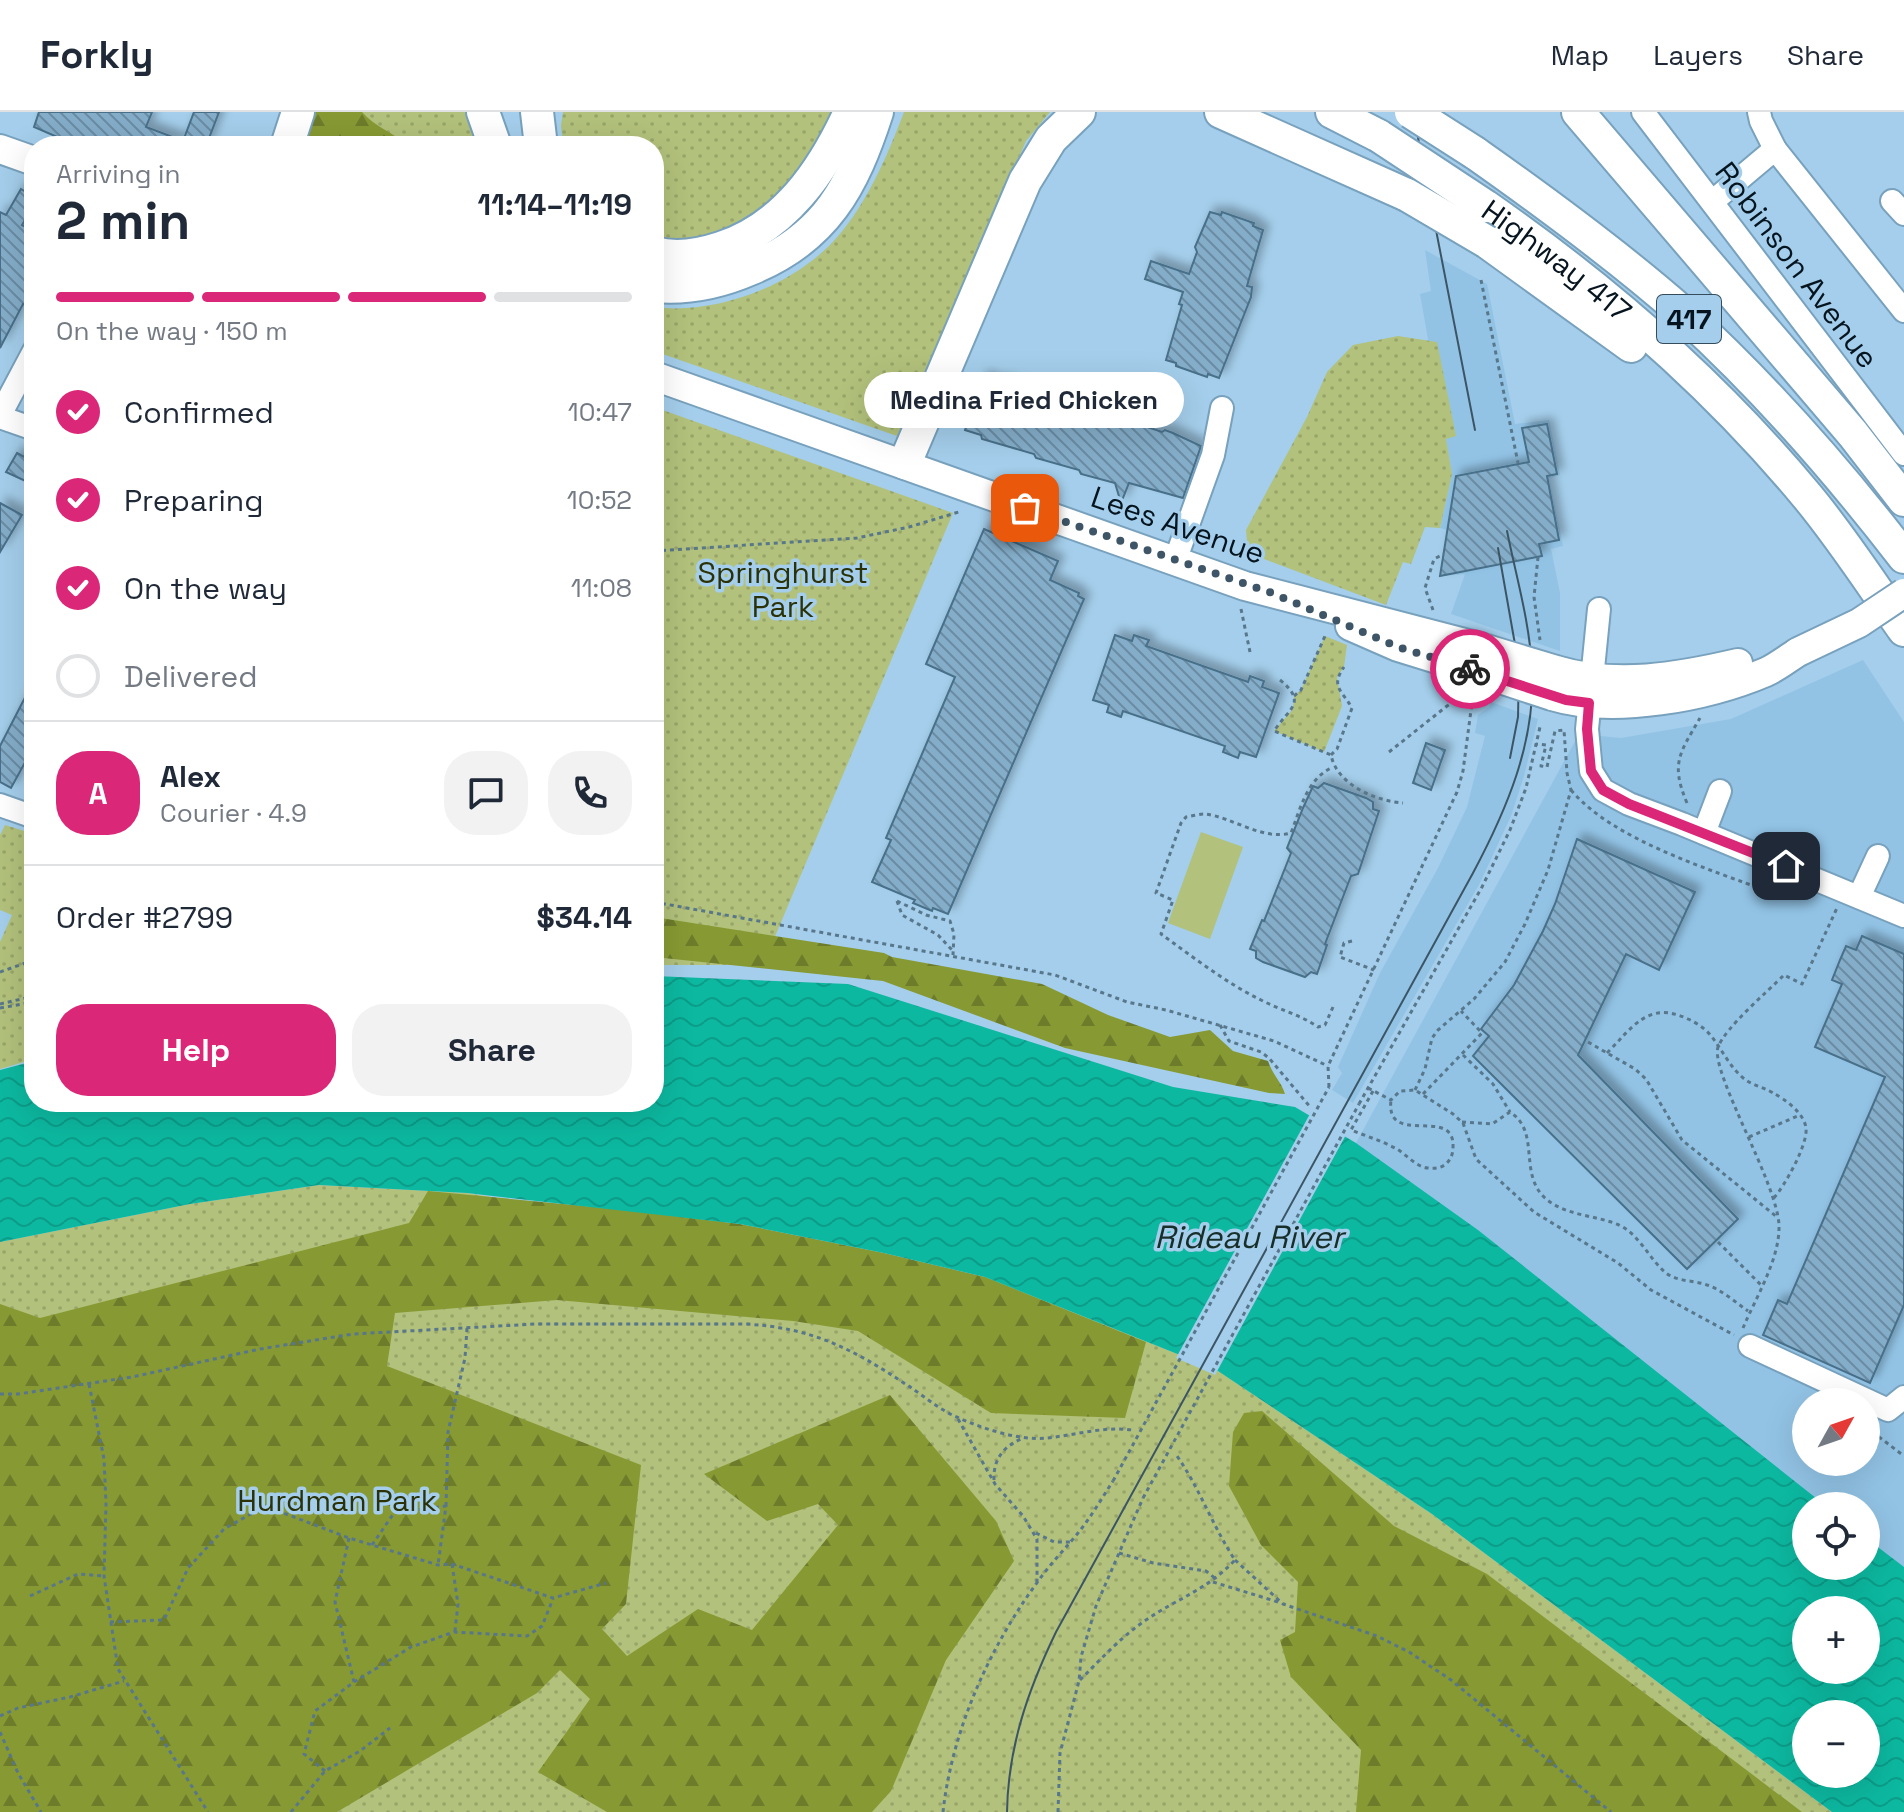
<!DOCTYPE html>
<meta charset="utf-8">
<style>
body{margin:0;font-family:"Space Grotesk",sans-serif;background:#f2f2f3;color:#1f2937;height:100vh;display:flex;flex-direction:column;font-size:30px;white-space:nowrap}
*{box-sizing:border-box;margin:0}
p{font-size:26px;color:#747a83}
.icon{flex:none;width:44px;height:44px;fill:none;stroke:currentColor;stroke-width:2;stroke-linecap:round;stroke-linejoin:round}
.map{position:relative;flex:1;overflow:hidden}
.side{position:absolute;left:24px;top:24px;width:640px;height:976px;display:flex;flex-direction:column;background:#fff;border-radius:32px;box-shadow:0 8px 32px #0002}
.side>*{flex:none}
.needle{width:52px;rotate:50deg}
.buttons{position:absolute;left:1792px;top:1276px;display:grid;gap:16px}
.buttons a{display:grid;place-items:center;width:88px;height:88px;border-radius:50%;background:#fff;box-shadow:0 8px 32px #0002;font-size:40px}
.pin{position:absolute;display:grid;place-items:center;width:68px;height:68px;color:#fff;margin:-34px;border-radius:16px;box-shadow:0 4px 12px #0006}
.courier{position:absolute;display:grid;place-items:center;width:80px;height:80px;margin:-40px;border:6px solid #db2777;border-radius:50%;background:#fff;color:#222;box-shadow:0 2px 10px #0007}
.bubble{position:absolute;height:56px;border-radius:28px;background:#fff;box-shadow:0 8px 32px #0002;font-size:26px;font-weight:600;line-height:56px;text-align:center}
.summary em{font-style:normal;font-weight:600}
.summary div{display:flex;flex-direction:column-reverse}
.summary{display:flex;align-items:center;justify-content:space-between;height:136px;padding:0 32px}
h1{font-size:52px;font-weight:600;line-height:60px}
.bar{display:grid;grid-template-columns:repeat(4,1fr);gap:12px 8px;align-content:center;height:96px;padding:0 32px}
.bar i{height:10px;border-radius:6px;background:#e0e1e3}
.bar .on{background:#db2777}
.bar p{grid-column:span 4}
.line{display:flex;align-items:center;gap:20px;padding:0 32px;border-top:2px solid #e0e1e3}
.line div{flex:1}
.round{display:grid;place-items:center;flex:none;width:84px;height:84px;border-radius:32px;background:#f2f2f3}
ol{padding:0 32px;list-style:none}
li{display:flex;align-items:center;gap:24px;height:88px}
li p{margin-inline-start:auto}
li .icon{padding:8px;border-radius:50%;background:#db2777;color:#fff;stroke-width:4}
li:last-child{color:#747a83}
li i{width:44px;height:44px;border:4px solid #e0e1e3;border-radius:50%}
.primary-button{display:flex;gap:16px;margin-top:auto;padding:16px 32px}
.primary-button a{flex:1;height:92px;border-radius:32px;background:#db2777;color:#fff;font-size:32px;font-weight:600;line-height:92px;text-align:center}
.primary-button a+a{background:#f2f2f3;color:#1f2937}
header{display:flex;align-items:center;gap:48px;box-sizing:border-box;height:112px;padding:0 40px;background:#fff;border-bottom:2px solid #e0e1e3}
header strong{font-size:38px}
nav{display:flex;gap:44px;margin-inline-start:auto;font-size:28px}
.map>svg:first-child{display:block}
.built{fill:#92c3e5;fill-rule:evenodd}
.green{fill:url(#green-dots)}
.forest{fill:url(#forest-firs)}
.pitch{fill:#b2c17b}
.water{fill:url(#water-waves);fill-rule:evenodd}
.pier{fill:#a4ceeb}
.building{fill:url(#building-back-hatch);stroke:#486f89;stroke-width:2;filter:url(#shadow)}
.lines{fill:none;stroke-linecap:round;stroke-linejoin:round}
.minor-casing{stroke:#78a1bd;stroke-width:26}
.major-casing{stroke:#78a1bd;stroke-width:32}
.highway-casing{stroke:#78a1bd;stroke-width:36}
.path{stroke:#59778b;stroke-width:3;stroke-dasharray:4 4;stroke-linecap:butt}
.minor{stroke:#fff;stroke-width:22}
.major{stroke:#fff;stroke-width:28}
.highway{stroke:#fff;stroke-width:32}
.tram{stroke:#3c5565;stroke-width:2}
.major-bridge-casing{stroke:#78a1bd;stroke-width:32;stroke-linecap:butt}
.highway-bridge-casing{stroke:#78a1bd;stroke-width:36;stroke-linecap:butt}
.path-bridge{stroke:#59778b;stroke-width:3;stroke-dasharray:4 4;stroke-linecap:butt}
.major-bridge{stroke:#fff;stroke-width:28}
.highway-bridge{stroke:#fff;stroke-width:32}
.done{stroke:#3d5566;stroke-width:8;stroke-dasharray:0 14.4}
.route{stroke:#db2777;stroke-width:10}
.labels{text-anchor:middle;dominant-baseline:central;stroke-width:7;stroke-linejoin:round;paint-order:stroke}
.shield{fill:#a4ceeb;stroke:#354c5c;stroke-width:2}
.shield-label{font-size:28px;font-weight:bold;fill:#05141e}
.street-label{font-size:30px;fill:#05141e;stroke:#a4ceeb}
.park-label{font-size:30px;fill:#2b3208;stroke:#a4ceeb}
.water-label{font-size:32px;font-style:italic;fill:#172e29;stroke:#a4ceeb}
</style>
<header>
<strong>Forkly</strong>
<nav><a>Map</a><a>Layers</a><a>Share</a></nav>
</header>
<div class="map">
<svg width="1904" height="1700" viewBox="0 0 1904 1700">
<defs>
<pattern id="green-dots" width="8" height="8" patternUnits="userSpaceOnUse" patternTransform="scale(2)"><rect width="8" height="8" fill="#b2c17b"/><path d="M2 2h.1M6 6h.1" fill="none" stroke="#98a56a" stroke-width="1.8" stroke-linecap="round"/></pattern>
<pattern id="forest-firs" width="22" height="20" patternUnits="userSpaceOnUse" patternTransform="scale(2)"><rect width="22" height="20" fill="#879933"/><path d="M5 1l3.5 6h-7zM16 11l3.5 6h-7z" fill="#6c7c2b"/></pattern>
<pattern id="water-waves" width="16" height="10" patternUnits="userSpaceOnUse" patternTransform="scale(2)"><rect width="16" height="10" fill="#0db8a0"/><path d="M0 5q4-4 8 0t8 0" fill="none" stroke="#0b9d89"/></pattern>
<pattern id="building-back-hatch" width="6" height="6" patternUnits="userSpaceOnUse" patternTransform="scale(2)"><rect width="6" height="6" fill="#84adc9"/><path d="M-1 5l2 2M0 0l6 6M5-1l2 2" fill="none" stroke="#6a8ca3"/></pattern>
<filter id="shadow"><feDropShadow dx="6" dy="-6" stdDeviation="4" flood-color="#0004"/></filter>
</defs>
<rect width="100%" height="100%" fill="#a4ceeb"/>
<g class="built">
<path d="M 1425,138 L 1487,172 L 1515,312 L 1549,308 L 1560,363 L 1549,366 L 1563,434 L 1551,437 L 1560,481 L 1560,539 L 1451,502 L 1465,462 L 1440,464 L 1448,418 L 1440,416 L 1452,362 L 1420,182 L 1431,179 Z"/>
<path d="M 1863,548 L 1904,610 L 1904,1456 L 1866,1426 L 1866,1394 L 1825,1394 L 1356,1031 L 1579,622 L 1621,626 L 1731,607 ZM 1806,1290 L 1866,1290 L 1866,1350 L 1806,1350 Z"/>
<path d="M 1491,590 L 1538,607 L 1524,664 L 1511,704 L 1480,771 L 1353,991 L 1332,978 L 1342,961 L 1338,955 L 1380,861 L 1438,756 L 1467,695 L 1485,624 L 1475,621 L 1478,603 L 1489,595 Z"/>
</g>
<g class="green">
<path d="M 309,0 L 468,0 L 478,34 L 297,34 Z"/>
<path d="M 563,0 L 834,0 L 812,41 L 786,77 L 745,109 L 704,128 L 654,129 L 654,34 L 563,34 L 561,13 Z"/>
<path d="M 904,0 L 1050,0 L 1026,29 L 897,324 L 654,239 L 654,195 C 714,203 786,176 829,134 C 864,99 887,45 904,0 Z"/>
<path d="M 1398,224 L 1437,230 L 1456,324 L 1446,327 L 1452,362 L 1440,416 L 1425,415 L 1411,452 L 1403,450 L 1386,493 L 1248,441 L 1246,418 L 1307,305 L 1327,260 L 1353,233 Z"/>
<path d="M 654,295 L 953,401 L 763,853 L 654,853 Z"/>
<path d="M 1325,524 L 1347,533 L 1344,555 L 1337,565 L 1342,594 L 1324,640 L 1274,619 L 1293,597 L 1294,584 L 1301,578 Z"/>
<path d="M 5,713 L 34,722 L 34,947 L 0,957 L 0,830 L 12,803 L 0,798 L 0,723 Z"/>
<path d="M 319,1073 L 467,1081 L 985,1165 L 1215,1257 L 1432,1402 L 1832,1700 L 0,1700 L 0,1130 L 190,1092 Z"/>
</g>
<g class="forest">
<path d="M 311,0 L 362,0 C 375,15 393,20 408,34 L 300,34 Z"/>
<path d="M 654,805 L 884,841 L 892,845 L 1042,872 L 1108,903 L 1170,925 L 1210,918 L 1233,939 L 1268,949 C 1272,962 1281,969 1285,982 L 1269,981 L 1065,936 L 883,869 L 654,845 Z"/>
<path d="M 428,1079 L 626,1098 L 740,1112 L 884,1141 L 985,1165 L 1146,1230 L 1125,1306 L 991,1301 L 858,1219 L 793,1209 L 557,1188 L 395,1201 L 387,1254 L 641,1353 L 626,1492 L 602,1517 L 627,1544 L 698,1497 L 752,1518 L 838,1413 L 818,1392 L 767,1409 L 704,1362 L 890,1283 L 996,1409 L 1014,1449 L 946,1548 L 891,1679 L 872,1700 L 607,1700 L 538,1660 L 590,1587 L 560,1558 L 537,1581 L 337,1700 L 0,1700 L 0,1192 L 40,1206 L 409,1111 Z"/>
<path d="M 1262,1299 L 1394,1414 L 1487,1462 L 1802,1700 L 1356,1700 L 1361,1638 L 1291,1565 L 1280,1528 L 1295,1520 L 1298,1470 L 1261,1433 L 1229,1374 L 1233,1320 L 1244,1301 Z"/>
</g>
<path class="pitch" d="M 1201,720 L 1243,735 L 1210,827 L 1168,811 Z"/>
<path class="water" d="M 654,864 L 848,872 L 1173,975 L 1295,995 L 1356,1031 L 1478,1118 L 1826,1394 L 1806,1394 L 1806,1454 L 1866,1454 L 1866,1426 L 1904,1455 L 1904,1700 L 1832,1700 L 1432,1402 L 1215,1257 L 985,1165 L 884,1141 L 740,1112 L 467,1081 L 319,1073 L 190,1092 L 0,1130 L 0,958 L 34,949 L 34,990 L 654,990 ZM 1806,1498 L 1866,1498 L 1866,1558 L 1806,1558 ZM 1806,1602 L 1866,1602 L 1866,1662 L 1806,1662 Z"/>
<path class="pier" d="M 1311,1000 L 1347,1021 L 1215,1263 L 1176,1246 Z"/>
<g class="building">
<path d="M 39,0 L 152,0 L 146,15 L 183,29 L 194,0 L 219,0 L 206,34 L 78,34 L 34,15 Z"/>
<path d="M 21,77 L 34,85 L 34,93 L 22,113 L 34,119 L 34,183 L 28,194 L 23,192 L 0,236 L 0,100 L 6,103 Z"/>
<path d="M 1210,100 L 1221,103 L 1222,100 L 1254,111 L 1253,114 L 1263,118 L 1247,174 L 1252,175 L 1251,185 L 1219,266 L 1208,262 L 1207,265 L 1176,254 L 1176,251 L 1166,248 L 1182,193 L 1179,192 L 1183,180 L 1145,167 L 1151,149 L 1189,162 L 1197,140 L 1195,135 Z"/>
<path d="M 983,265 L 999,271 L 1003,269 L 1021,276 L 1023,279 L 1053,290 L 1056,288 L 1098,306 L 1108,301 L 1117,305 L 1121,302 L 1139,309 L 1141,313 L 1162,320 L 1165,318 L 1173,321 L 1201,334 L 1183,386 L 1129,371 L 1121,391 L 1115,371 L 1081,362 L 1079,358 L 1036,346 L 1034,342 L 982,327 L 981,323 L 965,318 L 969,307 L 965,306 L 976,275 L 979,276 Z"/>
<path d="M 1547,312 L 1557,362 L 1547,364 L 1559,428 L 1539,432 L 1542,444 L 1440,464 L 1456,364 L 1529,350 L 1522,316 Z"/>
<path d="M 17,341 L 34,350 L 34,373 L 6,360 Z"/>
<path d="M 0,391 L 22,403 L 0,440 Z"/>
<path d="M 984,417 L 1058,449 L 1050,468 L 1079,481 L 1078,484 L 1084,487 L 948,802 L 933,796 L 932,799 L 913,791 L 915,788 L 872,770 L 891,728 L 886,726 L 955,565 L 926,552 Z"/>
<path d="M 1115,523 L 1132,529 L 1134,523 L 1149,528 L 1146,534 L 1248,570 L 1250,564 L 1264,569 L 1262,575 L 1279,581 L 1256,645 L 1240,640 L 1238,646 L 1223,640 L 1225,634 L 1123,599 L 1121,605 L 1107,600 L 1109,593 L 1093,588 Z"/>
<path d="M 34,568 L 34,634 L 11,676 L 0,670 L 0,634 Z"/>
<path d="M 1426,631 L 1445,638 L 1431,678 L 1413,671 Z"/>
<path d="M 1324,671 L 1366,686 L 1373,690 L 1373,697 L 1379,699 L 1358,762 L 1351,764 L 1325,832 L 1327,833 L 1317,862 L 1311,860 L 1305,865 L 1263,850 L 1256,846 L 1256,839 L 1250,837 L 1262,808 L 1264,809 L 1291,741 L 1287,736 L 1303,696 L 1313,674 L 1318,676 Z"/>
<path d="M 1577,727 L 1695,780 L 1659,858 L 1626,842 L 1578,943 L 1738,1107 L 1687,1157 L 1473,944 L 1489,924 L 1481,917 L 1514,873 L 1543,819 L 1555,792 Z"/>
<path d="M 1862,824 L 1904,842 L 1904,1193 L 1870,1271 L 1763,1223 L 1778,1188 L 1787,1192 L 1885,965 L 1815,935 L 1842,872 L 1832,868 L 1840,848 L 1846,834 L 1856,838 Z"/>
</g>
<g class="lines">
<g class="minor-casing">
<g id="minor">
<path d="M 1643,0 L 1904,342"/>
<path d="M 1759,0 L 1761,9 L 1775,37"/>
<path d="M 1892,89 L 1904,102"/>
<path d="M 1712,90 L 1775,37 L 1904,199"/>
<path d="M 0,303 L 34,239"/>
<path d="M 0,305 L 34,317"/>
<path d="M 1175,449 L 1213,343 L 1222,296"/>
<path d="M 1599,497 L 1587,617 L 1591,659 L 1603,678 L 1629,692 L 1682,712 L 1904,804"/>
<path d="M 0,693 L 34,705"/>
<path d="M 1704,721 L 1720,679"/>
<path d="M 1859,785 L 1878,744"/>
<path d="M 1750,1234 L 1888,1298 L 1904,1285"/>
</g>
</g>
<g class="major-casing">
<g id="major">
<path d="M 0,37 L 34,49"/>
<path d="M 654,264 L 1245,474 L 1480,535"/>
<path d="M 1350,514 L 1398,535 L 1482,561"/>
<path d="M 1556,558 C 1616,576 1678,565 1738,551"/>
<path d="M 1552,584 C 1614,603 1707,585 1766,560 C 1777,555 1787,547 1798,540"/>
</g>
</g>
<g class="highway-casing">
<g id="highway">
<path d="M 483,0 L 495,34"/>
<path d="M 537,0 L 541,34"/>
<path d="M 1221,0 L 1407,83"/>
<path d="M 1332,0 L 1379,24"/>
<path d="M 1578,0 L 1853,322 L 1904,388"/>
<path d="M 287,34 L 298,0"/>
<path d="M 1475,41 C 1546,91 1617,143 1683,201 C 1764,275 1837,358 1904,445"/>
<path id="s1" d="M 1485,94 C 1603,176 1715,273 1807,384 C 1842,426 1872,473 1904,518"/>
<path d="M 1487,130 L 1631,234"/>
<path d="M 654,141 C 676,147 700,143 721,136 C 785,115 823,59 850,0"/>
<path d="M 654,174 C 687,177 720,170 750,157 C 826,126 853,74 877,0"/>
<path d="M 905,351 L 1025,69 L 1051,27 L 1079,0"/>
</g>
</g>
<g class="path">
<path d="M 1481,168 L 1518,351"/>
<path d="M 654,439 L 857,426 L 909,415 L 962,399"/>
<path d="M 1538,445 L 1534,485 L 1540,528"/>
<path d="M 1241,497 L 1250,540"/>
<path d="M 1433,498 L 1425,476 L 1434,447 L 1444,442"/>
<path d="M 1280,568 C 1308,591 1289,596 1274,619 L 1331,643 C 1337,673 1376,689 1403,691"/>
<path d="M 1294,584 L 1301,578 L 1325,524"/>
<path d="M 1389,640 L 1447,594 L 1470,581"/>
<path d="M 1331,643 L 1337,637 L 1352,596 C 1342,578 1330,575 1344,555"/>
<path d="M 1571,678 C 1613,728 1709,757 1770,780"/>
<path d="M 1687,691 C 1670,651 1680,641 1700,606"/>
<path d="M 897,789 L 926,803 L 950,809 L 954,822 L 953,843"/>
<path d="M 897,789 L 902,803 L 938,823 L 952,838"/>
<path d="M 654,790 L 1055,863 L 1127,890 L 1166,898 L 1274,929 L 1328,954"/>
<path d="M 1352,829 L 1344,831 L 1340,845 L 1374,858"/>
<path d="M 0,860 L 34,848"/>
<path d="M 0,892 L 34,884"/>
<path d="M 1333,895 L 1325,913 L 1318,915 C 1301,903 1280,898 1261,888 C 1226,871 1193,845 1161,822 L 1173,788 L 1156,781 L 1181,711 L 1186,705 C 1192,704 1199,702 1205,702 C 1232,705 1263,729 1291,721 C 1301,695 1307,667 1333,655"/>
<path d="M 0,896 L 34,890"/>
<path d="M 1220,913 L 1229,929 L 1261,940 L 1269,946 L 1311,996"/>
<path d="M 1588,930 L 1635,957 L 1646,967 L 1682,1028 L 1777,1105"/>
<path d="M 1607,941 C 1633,915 1648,888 1688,907 C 1697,911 1706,917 1712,925 C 1722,938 1729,953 1741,964 C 1751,974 1762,974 1773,981 C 1785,987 1804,1001 1806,1016 C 1808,1033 1784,1075 1773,1087"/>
<path d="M 1463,943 L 1493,972 L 1510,1000"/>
<path d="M 1329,975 L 1328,954 L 1457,680 L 1463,659 L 1473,583"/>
<path d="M 1368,976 L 1391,988 L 1400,979 L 1415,978 L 1453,1002 L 1463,1011 L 1476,1047 L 1534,1100 L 1618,1151 L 1651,1178 L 1734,1223"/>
<path d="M 1415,978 L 1425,957 L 1432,926 L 1438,918 L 1474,887 L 1505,850 L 1525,812 L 1548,758 L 1571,678 L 1567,661 L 1564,618 L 1555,619 L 1547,655 L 1541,654 L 1546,633 L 1536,632"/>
<path d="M 1373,979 L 1351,1018 C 1366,1024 1382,1029 1397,1037 C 1407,1043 1416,1055 1428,1056 C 1435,1057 1441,1056 1446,1052 C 1451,1047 1453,1042 1453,1035 C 1455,993 1385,1036 1391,988"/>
<path d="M 1423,982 L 1482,921 L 1461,899"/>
<path d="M 1359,992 L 1482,775 L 1510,718 L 1526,676 L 1540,615"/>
<path d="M 1462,1010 L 1492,1012 L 1510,1000 C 1541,1020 1518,1061 1545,1086 C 1565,1104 1596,1103 1619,1113 C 1640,1123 1649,1147 1666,1161 C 1678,1170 1694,1168 1707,1173 C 1722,1178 1735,1190 1748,1199"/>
<path d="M 1749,1025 L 1800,1003"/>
<path d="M 1718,1130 L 1761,1173"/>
<path d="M 1743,1216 C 1756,1185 1780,1147 1779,1113 C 1777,1070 1710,960 1718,935 C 1726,915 1767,880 1784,863 L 1802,872 L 1837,796"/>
<path d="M 89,1272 L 104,1347 L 106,1392 L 104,1464 L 118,1557 L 208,1700"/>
<path d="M 0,1282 L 18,1282 L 132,1265 L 260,1237 L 353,1222 L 536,1212 L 744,1212 C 811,1215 853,1237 907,1273 C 924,1284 941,1299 959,1306 C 984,1317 1020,1329 1047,1326 C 1076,1323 1104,1314 1132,1318"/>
<path d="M 958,1307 L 995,1372 L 1023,1404 L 1037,1427 L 1037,1470"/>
<path d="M 1866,1315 L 1904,1344"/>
<path d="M 994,1368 C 993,1346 1005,1333 1024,1326"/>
<path d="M 446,1394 L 448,1320 L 465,1246 L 467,1216"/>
<path d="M 1036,1421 L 1054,1430 L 1070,1430"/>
<path d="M 349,1426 L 335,1490 L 354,1570"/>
<path d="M 372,1433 L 394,1401 L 446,1394 L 438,1453"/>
<path d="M 1119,1441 L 1153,1451 L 1206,1459 L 1216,1467"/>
<path d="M 1235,1448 L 1283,1492 L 1377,1524 L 1409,1540 L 1451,1568 L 1611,1700"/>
<path d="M 452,1452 L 458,1492 L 455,1519"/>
<path d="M 1213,1470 L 1278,1490"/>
<path d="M 30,1484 L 78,1462 L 104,1464"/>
<path d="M 110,1510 L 164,1508 L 188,1456 L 224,1417 L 265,1394 L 349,1426 L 438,1453 L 452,1452 L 553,1486 L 606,1471"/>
<path d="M 1080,1568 C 1101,1547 1121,1525 1146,1508 C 1178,1486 1207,1478 1235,1448 C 1213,1415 1200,1377 1177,1344"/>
<path d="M 0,1604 L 18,1596 L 70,1585 L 124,1569"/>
<path d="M 0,1620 L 18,1661 L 41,1700"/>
<path d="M 325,1659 L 304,1642 L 315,1599 L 354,1570 L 411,1535 L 454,1520 L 527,1524 L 542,1514 L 553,1487"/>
<path d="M 291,1700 L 325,1659 L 360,1639 L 390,1616"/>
<path d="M 943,1700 C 952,1618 990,1534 1039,1468 C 1051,1451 1065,1437 1078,1421 C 1091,1405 1102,1386 1113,1369"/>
<path d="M 1058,1700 L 1060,1641 L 1079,1569 L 1081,1545 L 1096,1494 L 1143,1386"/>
</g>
<use href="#minor" class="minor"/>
<use href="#major" class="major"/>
<use href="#highway" class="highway"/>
<g class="tram">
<path d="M 1413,0 L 1475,318"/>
<path d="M 1498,436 L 1519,555 L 1518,605 L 1510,646"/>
<path d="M 1007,1700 C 1008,1635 1028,1578 1056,1520 L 1473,761 C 1506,699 1536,630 1532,558 C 1530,511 1516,464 1507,419"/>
</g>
<g class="major-bridge-casing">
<g id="major-bridge">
<path d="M 1480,535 L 1556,558"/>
<path d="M 1798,540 L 1859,511 L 1904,481"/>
<path d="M 1482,561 L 1552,584"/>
</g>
</g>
<g class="highway-bridge-casing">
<g id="highway-bridge">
<path d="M 1411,0 L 1475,41"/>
<path d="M 1379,24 L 1485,94"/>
<path d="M 1407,83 L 1487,130"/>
</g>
</g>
<g class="path-bridge">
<path d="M 1113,1369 L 1329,975"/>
<path d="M 1143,1386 L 1359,992"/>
</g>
<use href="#major-bridge" class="major-bridge"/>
<use href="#highway-bridge" class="highway-bridge"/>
</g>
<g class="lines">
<path class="done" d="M 1025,396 L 1272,481 L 1398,535 L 1470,557"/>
<path class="route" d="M 1470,557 L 1566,588 L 1589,591 L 1587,617 L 1591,659 L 1603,678 L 1629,692 L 1786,754"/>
</g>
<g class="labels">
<rect class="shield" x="1657" y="183" width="64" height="48" rx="6"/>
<g class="shield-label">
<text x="1689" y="207">417</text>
</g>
<g class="street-label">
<text stroke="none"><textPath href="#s1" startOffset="90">Highway 417</textPath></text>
<text transform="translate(1797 153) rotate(53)">Robinson Avenue</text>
<text transform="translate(1178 413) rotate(19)">Lees Avenue</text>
</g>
<g class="park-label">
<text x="783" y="460">Springhurst<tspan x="783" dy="34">Park</tspan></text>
<text x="337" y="1388">Hurdman Park</text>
</g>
<g class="water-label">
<text x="1249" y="1125">Rideau River</text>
</g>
</g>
</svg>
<div class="buttons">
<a><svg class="needle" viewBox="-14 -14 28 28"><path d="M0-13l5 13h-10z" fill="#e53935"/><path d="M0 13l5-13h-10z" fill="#747a83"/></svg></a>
<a><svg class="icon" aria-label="locate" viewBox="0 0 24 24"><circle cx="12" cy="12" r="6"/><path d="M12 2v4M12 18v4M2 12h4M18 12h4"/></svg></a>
<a>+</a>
<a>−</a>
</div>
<div class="pin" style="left:1025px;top:396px;background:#ea580c"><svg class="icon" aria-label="bag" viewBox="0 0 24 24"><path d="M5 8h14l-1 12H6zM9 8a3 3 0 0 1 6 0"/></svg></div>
<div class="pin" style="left:1786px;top:754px;background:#1f2937"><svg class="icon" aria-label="home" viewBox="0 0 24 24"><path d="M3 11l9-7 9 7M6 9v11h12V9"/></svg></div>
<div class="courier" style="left:1470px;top:557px"><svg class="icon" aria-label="bike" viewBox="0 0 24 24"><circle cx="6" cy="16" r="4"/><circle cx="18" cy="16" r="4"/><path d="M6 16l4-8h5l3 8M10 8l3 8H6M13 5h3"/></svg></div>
<div class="bubble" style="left:864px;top:260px;width:320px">Medina Fried Chicken</div>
<section class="side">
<div class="summary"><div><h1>2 min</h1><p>Arriving in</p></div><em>11:14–11:19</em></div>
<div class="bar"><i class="on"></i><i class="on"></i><i class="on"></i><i></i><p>On the way · 150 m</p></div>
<ol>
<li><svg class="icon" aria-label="check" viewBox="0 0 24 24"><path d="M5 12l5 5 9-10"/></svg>Confirmed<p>10:47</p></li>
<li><svg class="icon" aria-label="check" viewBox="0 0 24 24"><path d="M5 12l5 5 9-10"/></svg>Preparing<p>10:52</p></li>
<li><svg class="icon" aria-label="check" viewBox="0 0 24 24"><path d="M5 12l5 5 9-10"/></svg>On the way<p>11:08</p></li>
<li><i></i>Delivered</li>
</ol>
<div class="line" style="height:144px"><b class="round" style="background:#db2777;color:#fff">A</b><div><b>Alex</b><p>Courier · 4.9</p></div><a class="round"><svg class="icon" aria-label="chat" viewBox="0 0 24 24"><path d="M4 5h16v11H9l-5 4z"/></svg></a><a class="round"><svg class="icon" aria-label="phone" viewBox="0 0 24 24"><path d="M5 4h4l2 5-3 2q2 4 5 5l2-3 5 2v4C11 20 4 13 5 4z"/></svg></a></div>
<div class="line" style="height:104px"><div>Order #2799</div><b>$34.14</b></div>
<div class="primary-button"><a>Help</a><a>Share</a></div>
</section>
</div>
